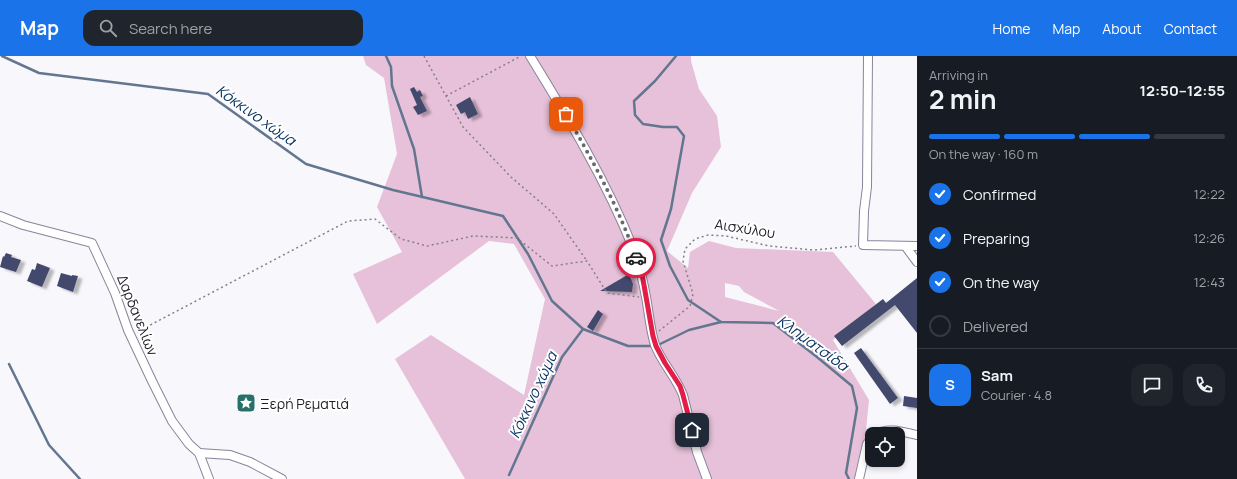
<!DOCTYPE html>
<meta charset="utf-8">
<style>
body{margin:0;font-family:Manrope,sans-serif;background:#20242c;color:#f1f3f6;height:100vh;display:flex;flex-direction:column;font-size:15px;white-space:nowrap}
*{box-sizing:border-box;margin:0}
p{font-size:13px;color:#9ea1a6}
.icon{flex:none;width:22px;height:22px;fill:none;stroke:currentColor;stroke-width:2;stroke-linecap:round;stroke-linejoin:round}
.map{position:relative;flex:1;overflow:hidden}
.details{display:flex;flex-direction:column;background:#171b24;width:320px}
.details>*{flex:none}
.buttons{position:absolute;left:865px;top:371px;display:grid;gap:8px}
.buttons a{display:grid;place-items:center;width:40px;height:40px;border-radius:8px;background:#171b24;box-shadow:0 2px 6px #0003;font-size:20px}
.pin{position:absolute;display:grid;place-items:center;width:34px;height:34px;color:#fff;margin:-17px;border-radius:8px;box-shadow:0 2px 6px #0006}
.courier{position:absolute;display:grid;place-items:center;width:40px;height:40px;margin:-20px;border:3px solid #e11d48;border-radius:50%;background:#fff;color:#222;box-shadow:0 1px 5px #0007}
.head em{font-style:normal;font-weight:700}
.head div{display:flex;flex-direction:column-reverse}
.head{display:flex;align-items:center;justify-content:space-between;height:68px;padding:0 12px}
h1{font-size:26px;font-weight:700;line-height:30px}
.bar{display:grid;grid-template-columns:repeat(4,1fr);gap:6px 4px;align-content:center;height:48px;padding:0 12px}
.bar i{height:5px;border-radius:3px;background:#363941}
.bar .current{background:#1a73e8}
.bar p{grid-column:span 4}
.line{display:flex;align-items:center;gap:10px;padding:0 12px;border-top:1px solid #363941}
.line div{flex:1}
.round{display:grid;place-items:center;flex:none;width:42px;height:42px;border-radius:12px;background:#20242c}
ol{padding:0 12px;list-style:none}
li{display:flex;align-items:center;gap:12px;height:44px}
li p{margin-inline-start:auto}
li .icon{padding:4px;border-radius:50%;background:#1a73e8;color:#fff;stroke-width:4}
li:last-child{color:#9ea1a6}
li i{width:22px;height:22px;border:2px solid #363941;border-radius:50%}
header{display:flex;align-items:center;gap:24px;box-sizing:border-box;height:56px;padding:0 20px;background:#1a73e8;color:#fff}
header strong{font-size:19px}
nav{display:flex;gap:22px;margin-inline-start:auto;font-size:14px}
.search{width:280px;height:36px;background:#20242c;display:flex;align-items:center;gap:10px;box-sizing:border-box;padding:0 14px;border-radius:12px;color:#9ea1a6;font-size:15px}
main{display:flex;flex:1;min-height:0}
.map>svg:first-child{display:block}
.green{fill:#e7c1d9;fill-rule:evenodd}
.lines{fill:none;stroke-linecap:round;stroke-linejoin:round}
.stream{stroke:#637690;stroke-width:2.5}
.building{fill:#424a6d;filter:url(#shadow)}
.minor-casing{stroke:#89849a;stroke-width:10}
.path{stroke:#838188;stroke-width:1.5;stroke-dasharray:2 3;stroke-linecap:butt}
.minor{stroke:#fff;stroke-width:8}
.done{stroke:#6a6970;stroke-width:4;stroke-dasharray:0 7.2}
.route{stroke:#e11d48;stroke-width:5}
.labels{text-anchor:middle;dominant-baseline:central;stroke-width:4;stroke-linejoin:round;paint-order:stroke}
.street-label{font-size:14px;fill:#1e1c24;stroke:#fff}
.poi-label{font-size:14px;fill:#1e1c24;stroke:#fff;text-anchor:start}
.water-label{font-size:15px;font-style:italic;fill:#0d3864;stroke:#fff}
</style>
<header>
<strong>Map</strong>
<div class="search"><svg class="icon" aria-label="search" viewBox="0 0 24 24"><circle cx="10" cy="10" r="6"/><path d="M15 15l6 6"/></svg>Search here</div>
<nav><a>Home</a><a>Map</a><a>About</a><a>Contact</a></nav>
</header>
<main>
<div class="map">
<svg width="917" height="423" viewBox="0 0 917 423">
<defs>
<filter id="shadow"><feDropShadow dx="4.5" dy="2.5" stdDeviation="1" flood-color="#0004"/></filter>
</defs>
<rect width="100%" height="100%" fill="#f8f7fc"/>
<path class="green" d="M 363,0 L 691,0 L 691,5 L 699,33 L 717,60 L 721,91 L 692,137 L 667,195 L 688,212 L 690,196 L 709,185 L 736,192 L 833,196 L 876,248 L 833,284 L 869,344 L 865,384 L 857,423 L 465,423 L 395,303 L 431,279 L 524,339 L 545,243 L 514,188 L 489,185 L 377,268 L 353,218 L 402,196 L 377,151 L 397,98 L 384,22 L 366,9 ZM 725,227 L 739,230 L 744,236 L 779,255 L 725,241 Z"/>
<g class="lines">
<g class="stream">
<path d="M 2,0 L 39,17 L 208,38 L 306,108 L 393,134 L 503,160 L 528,198 L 552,245 L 583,273 L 628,290 L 656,290 L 689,274 L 721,266"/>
<path d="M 386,0 L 391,11 L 392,30 L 414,93 L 422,141"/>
<path d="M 676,0 L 655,25 L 634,45 L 635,59 L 643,68 L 663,71 L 677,71 L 684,80 L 671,153 L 661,184 L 670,210 L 688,244 L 721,266 L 773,267 L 817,301 L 852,330 L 857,352 L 846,417 L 849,423"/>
<path d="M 9,308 L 49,389 L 80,423"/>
<path d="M 509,419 L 562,301 L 583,273"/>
</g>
</g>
<g class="building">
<path d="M 414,31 L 417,36 L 420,34 L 423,40 L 420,41 L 427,55 L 418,59 L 413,51 L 417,49 L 410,33 Z"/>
<path d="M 470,41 L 478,58 L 468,63 L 465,56 L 461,58 L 456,49 Z"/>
<path d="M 6,197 L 12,199 L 11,201 L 21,204 L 16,216 L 0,211 L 3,200 L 4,201 Z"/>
<path d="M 37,207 L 50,212 L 42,231 L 27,225 L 32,213 L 35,214 Z"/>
<path d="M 61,217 L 72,220 L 72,219 L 78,220 L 73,236 L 57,230 Z"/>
<path d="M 629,218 L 633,228 L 632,236 L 600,235 Z"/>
<path d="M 917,222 L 917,277 L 895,249 L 842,290 L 834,280 L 883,243 L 886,247 Z"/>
<path d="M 598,254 L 603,258 L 593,275 L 587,271 Z"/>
<path d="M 861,292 L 898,342 L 890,348 L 854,297 Z"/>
<path d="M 904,340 L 917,342 L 917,352 L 903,350 Z"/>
</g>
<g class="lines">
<g class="minor-casing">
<g id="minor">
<path d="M 530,0 C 568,62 606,124 633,192 C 639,208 643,224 646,241 C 649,257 650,273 655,289 C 662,307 676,321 683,339 L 697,396 L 707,423"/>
<path d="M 868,0 L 867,131 L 864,155 L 863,189 L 917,190"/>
<path d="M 0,160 L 23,169 L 92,187 L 115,237 L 128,274 L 152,325 L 172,365 L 189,388 L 199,397 L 209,423"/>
<path d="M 906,191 L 917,206"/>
<path d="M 876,378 C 889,371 903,376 917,379"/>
<path d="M 199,397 L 230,399 L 250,406 L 282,423"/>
<path d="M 859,423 L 867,388 L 872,382"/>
</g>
</g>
<g class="path">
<path d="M 424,0 L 463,71 L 511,121 L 554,158 L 587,205"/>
<path d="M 446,40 L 521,0"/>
<path d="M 659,275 L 690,250 L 693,238 L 683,205 L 685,193 L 695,183 L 708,179 L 726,180 L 769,190 L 814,194 L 856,190"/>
<path d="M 137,276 L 348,165 L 375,163 L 401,183 L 427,190 L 473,180 L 517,182 L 552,210 L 587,205 L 607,237 L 639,241"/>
</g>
<use href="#minor" class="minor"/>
</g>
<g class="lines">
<path class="done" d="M 566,58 C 592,104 619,151 636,202"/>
<path class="route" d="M 636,202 L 642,218 L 653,280 L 656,290 L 665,307 L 680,330 L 683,339 L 692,374"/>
</g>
<defs>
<g id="sight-square" transform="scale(1)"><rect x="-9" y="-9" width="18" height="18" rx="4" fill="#28716a" stroke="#fff"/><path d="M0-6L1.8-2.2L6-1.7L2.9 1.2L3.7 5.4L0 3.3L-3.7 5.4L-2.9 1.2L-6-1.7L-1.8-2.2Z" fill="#fff"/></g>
</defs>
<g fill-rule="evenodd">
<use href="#sight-square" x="246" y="347"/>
</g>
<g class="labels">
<g class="street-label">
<text transform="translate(745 172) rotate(9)">Αισχύλου</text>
<text transform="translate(138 259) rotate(68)">Δαρδανελίων</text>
</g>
<g class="poi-label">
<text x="260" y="347">Ξερή Ρεματιά</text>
</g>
<g class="water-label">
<text transform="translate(256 59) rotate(35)">Κόκκινο χώμα</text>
<text transform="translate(813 287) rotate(36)">Κληματσίδα</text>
<text transform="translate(533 339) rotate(-65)">Κόκκινο χώμα</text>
</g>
</g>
</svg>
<div class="buttons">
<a><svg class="icon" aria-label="locate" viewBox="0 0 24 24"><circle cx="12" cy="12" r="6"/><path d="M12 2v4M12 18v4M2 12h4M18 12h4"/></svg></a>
</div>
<div class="pin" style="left:566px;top:58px;background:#ea580c"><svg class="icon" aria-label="bag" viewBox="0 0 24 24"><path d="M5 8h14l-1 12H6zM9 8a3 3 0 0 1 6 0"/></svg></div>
<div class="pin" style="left:692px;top:374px;background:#1f2937"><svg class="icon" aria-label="home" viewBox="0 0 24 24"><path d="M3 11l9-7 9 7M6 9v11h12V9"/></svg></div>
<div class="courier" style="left:636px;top:202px"><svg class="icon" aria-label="car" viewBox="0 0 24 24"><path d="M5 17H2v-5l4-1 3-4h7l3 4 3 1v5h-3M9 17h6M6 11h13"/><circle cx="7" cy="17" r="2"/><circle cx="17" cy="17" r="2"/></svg></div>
</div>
<section class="details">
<div class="head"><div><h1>2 min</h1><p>Arriving in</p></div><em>12:50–12:55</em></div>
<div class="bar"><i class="current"></i><i class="current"></i><i class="current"></i><i></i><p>On the way · 160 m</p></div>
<ol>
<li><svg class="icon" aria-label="check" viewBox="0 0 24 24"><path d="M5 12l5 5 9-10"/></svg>Confirmed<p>12:22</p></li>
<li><svg class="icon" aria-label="check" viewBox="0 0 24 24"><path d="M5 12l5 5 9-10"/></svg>Preparing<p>12:26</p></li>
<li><svg class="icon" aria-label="check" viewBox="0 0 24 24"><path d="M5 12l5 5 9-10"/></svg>On the way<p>12:43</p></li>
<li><i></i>Delivered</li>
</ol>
<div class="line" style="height:72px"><b class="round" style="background:#1a73e8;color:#fff">S</b><div><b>Sam</b><p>Courier · 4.8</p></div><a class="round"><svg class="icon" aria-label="chat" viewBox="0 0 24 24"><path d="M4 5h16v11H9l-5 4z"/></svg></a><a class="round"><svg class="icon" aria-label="phone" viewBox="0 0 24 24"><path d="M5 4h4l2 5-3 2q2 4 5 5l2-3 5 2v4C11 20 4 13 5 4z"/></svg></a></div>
</section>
</main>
